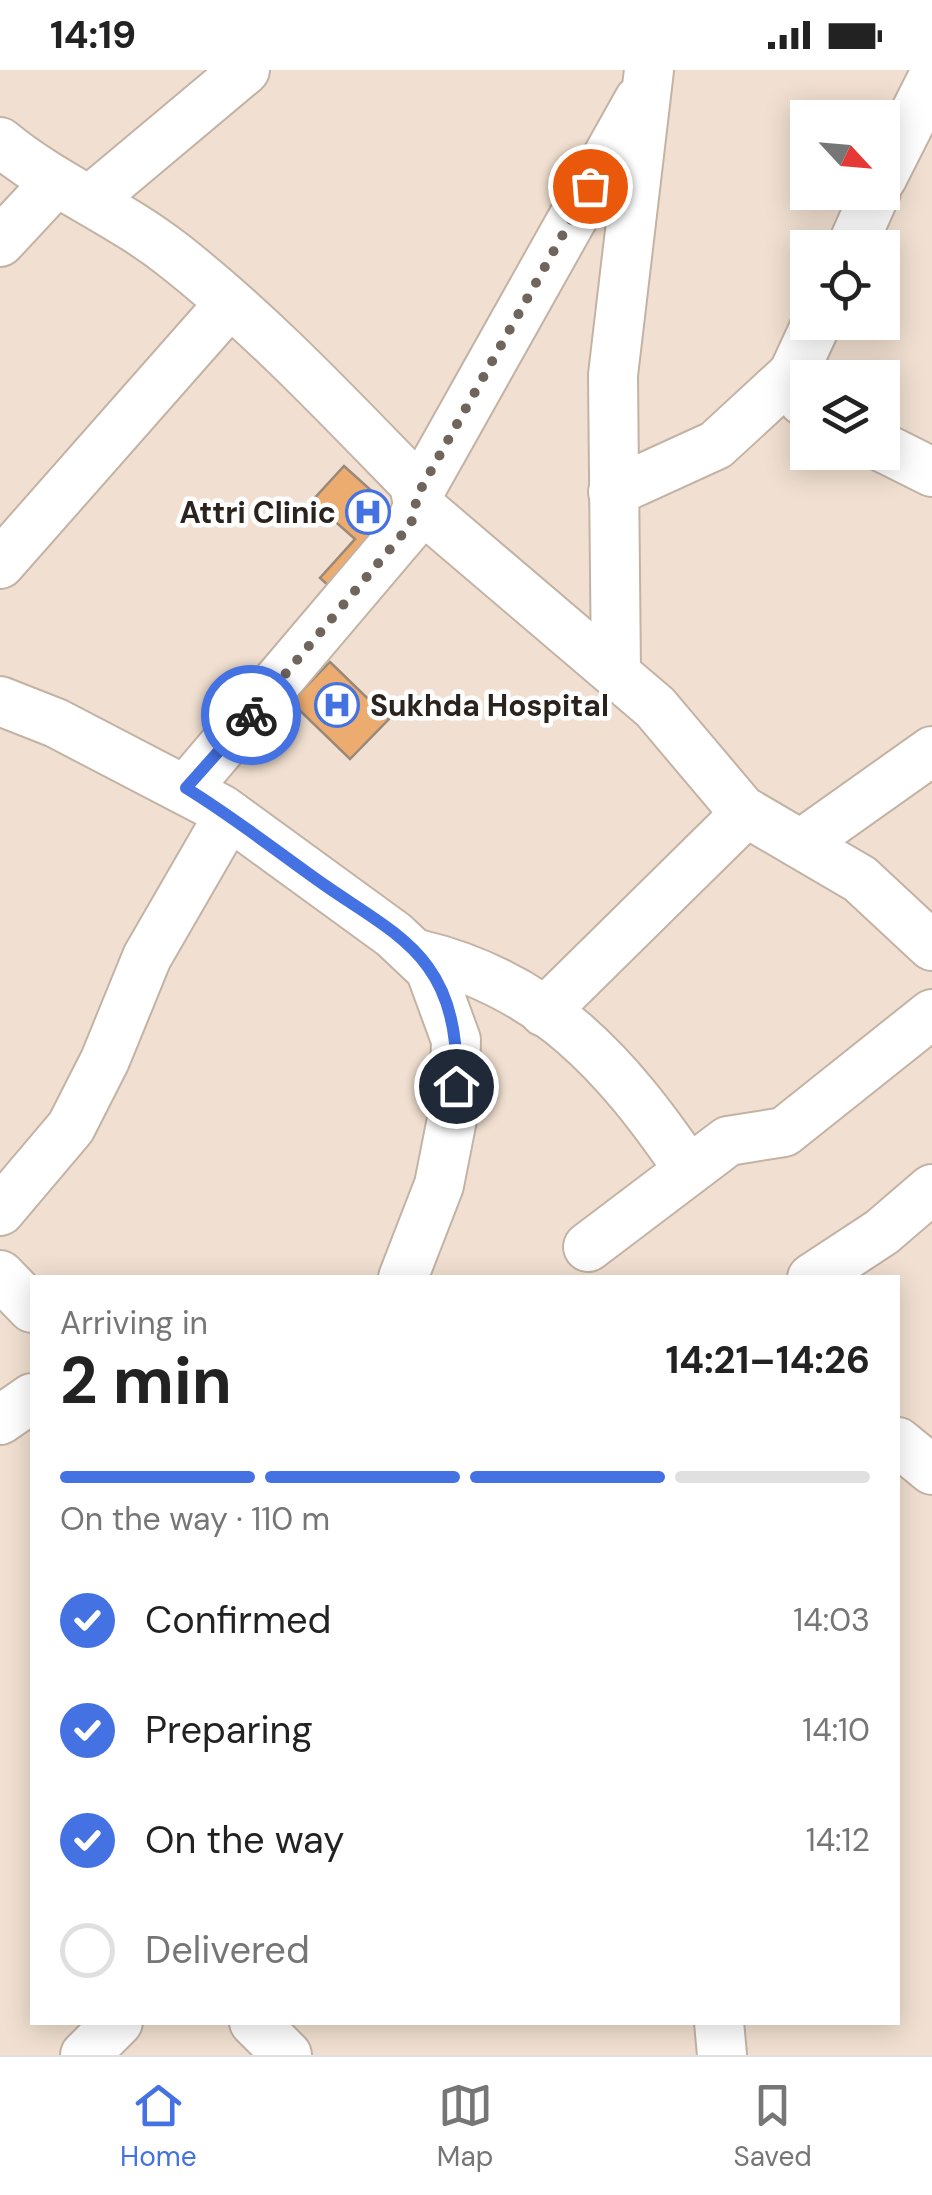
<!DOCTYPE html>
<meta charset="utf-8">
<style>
body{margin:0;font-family:"DM Sans",sans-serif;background:#f2f2f2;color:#222;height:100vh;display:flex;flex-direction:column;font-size:38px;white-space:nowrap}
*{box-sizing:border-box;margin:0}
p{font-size:32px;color:#767676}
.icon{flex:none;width:55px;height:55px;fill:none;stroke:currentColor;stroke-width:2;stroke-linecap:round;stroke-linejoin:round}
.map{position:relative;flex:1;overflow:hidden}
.side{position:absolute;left:30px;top:1205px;width:870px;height:750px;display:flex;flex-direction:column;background:#fff;border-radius:0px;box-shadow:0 5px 25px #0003}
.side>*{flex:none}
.needle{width:65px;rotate:116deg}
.buttons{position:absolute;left:790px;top:30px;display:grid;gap:20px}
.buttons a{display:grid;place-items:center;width:110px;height:110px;border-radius:0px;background:#fff;box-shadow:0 5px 25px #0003;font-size:50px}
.pin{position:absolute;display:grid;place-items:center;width:85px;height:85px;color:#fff;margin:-42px;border:5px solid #fff;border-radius:50%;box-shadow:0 2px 10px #0007}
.courier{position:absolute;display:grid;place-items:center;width:100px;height:100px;margin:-50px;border:8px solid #4472e3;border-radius:50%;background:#fff;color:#222;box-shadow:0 2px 12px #0007}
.headline em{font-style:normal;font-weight:700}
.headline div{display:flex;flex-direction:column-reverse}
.headline{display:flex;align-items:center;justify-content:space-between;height:170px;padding:0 30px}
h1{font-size:65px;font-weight:700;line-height:75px}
.bar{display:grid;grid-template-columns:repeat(4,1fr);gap:15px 10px;align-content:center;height:120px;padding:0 30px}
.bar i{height:12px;border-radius:8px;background:#e0e0e0}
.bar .on{background:#4472e3}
.bar p{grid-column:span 4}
ol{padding:0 30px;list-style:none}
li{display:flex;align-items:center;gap:30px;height:110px}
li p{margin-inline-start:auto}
li .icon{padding:10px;border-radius:50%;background:#4472e3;color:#fff;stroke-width:4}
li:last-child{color:#767676}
li i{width:55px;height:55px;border:5px solid #e0e0e0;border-radius:50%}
.status{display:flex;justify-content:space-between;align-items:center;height:70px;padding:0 50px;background:#fff;direction:ltr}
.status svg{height:28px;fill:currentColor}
.dock{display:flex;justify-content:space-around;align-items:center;height:140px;border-top:2px solid #e0e0e0;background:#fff;font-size:28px;color:#767676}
.dock a{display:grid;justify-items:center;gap:5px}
.dock .on{color:#4472e3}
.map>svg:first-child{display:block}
.building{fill:#ecac6f;stroke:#99897b;stroke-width:2.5}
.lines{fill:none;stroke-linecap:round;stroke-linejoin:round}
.minor-casing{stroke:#c3b3a4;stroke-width:52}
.minor{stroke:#fff;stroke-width:48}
.done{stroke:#70655d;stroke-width:10;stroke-dasharray:0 18}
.route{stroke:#4472e3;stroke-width:12}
.labels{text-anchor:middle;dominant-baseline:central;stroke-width:9;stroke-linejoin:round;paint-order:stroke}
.poi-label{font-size:30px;font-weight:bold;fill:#2a231e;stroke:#fff;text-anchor:end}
</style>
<div class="status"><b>14:19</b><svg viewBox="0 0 49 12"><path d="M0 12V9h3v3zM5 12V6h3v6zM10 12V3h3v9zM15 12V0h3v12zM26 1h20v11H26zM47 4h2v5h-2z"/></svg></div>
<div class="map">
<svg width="932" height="1985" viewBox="0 0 932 1985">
<rect width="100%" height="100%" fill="#f1e0d1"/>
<g class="building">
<path d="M 344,396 L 406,452 L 340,526 L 320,508 L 355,469 L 312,431 Z"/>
<path d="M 330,592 L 389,649 L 350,689 L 291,632 Z"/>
</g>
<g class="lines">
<g class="minor-casing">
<g id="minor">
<path d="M 0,72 C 53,116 117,141 172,184 C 259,252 337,335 414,414 L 418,435 L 411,454 L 187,718"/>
<path d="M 882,108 L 932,9"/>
<path d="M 90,130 L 245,0"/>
<path d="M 0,172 L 55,113"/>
<path d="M 851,178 L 876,122"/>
<path d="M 803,331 L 793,304 L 817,252"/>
<path d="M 882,377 L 932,402"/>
<path d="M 613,422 L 716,375 L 793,304"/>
<path d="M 418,424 L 639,30"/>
<path d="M 418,435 L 655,637 L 742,740 L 860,809 L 932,876"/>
<path d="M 0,494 L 230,233"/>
<path d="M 616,603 L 613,305 L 649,0"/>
<path d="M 0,631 L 56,653 L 221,739 L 394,865 L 430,899 L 456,970 L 454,1039 L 439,1115 L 403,1208"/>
<path d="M 801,774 L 932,681"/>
<path d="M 417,884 C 546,914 617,995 688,1099"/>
<path d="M 544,942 L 746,743"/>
<path d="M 0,1141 L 71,1057 L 105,990 L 147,887 L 229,745"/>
<path d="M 588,1177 L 728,1071 L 784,1062 L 932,944"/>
<path d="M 0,1205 L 32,1238"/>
<path d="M 812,1208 L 882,1162 L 932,1119"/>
<path d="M 0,1350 L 32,1328"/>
<path d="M 898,1372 L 932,1400"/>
<path d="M 254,1952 L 287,1985"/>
<path d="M 719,1952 L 722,1985"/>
<path d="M 85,1985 L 118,1952"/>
</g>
</g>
<use href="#minor" class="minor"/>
</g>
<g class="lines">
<path class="done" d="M 251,645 L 411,454 L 418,424 L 590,116"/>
<path class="route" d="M 251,645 L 186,718 C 235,748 279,783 326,816 C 360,840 404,863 428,897 C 453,931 458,975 456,1016"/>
</g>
<defs>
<g id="hospital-ring" transform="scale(2.25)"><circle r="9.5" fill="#fff" stroke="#4472e3" stroke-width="1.5"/><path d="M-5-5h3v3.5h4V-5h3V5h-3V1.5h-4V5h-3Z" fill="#4472e3"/></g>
</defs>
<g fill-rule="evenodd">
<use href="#hospital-ring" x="368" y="442"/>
<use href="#hospital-ring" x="337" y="635"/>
</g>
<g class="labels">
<g class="poi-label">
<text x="336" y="442">Attri Clinic</text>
<text x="370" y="635" text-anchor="start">Sukhda Hospital</text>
</g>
</g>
</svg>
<div class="buttons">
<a><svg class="needle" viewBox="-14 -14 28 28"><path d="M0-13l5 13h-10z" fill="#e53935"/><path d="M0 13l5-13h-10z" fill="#767676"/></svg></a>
<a><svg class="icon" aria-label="locate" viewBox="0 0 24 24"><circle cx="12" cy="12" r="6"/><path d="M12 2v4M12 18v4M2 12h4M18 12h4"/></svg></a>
<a><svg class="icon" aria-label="layers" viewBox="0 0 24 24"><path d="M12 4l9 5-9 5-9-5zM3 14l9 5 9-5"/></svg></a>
</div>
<div class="pin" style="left:590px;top:116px;background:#ea580c"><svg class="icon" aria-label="bag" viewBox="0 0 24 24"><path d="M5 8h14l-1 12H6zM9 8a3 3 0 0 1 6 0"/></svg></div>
<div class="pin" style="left:456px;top:1016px;background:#1f2937"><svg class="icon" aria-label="home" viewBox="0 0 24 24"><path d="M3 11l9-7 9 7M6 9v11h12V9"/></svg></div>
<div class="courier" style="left:251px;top:645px"><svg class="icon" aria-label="bike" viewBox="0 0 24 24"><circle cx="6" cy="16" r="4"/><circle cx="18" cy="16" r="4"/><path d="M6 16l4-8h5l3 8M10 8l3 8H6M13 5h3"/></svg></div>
<section class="side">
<div class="headline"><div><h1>2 min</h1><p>Arriving in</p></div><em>14:21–14:26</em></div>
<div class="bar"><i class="on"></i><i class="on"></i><i class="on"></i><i></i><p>On the way · 110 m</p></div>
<ol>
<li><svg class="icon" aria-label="check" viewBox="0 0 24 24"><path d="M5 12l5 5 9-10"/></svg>Confirmed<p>14:03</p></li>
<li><svg class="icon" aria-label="check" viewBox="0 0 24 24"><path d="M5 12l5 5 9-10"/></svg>Preparing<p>14:10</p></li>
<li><svg class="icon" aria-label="check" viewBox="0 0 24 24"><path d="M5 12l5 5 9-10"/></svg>On the way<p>14:12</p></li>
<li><i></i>Delivered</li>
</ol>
</section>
</div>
<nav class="dock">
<a class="on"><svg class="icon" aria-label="home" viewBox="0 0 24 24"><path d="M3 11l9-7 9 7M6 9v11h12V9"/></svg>Home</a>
<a><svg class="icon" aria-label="map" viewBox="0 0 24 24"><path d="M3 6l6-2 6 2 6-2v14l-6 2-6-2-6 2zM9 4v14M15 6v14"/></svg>Map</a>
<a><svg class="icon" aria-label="saved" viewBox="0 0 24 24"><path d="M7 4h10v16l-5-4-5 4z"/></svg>Saved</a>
</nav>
